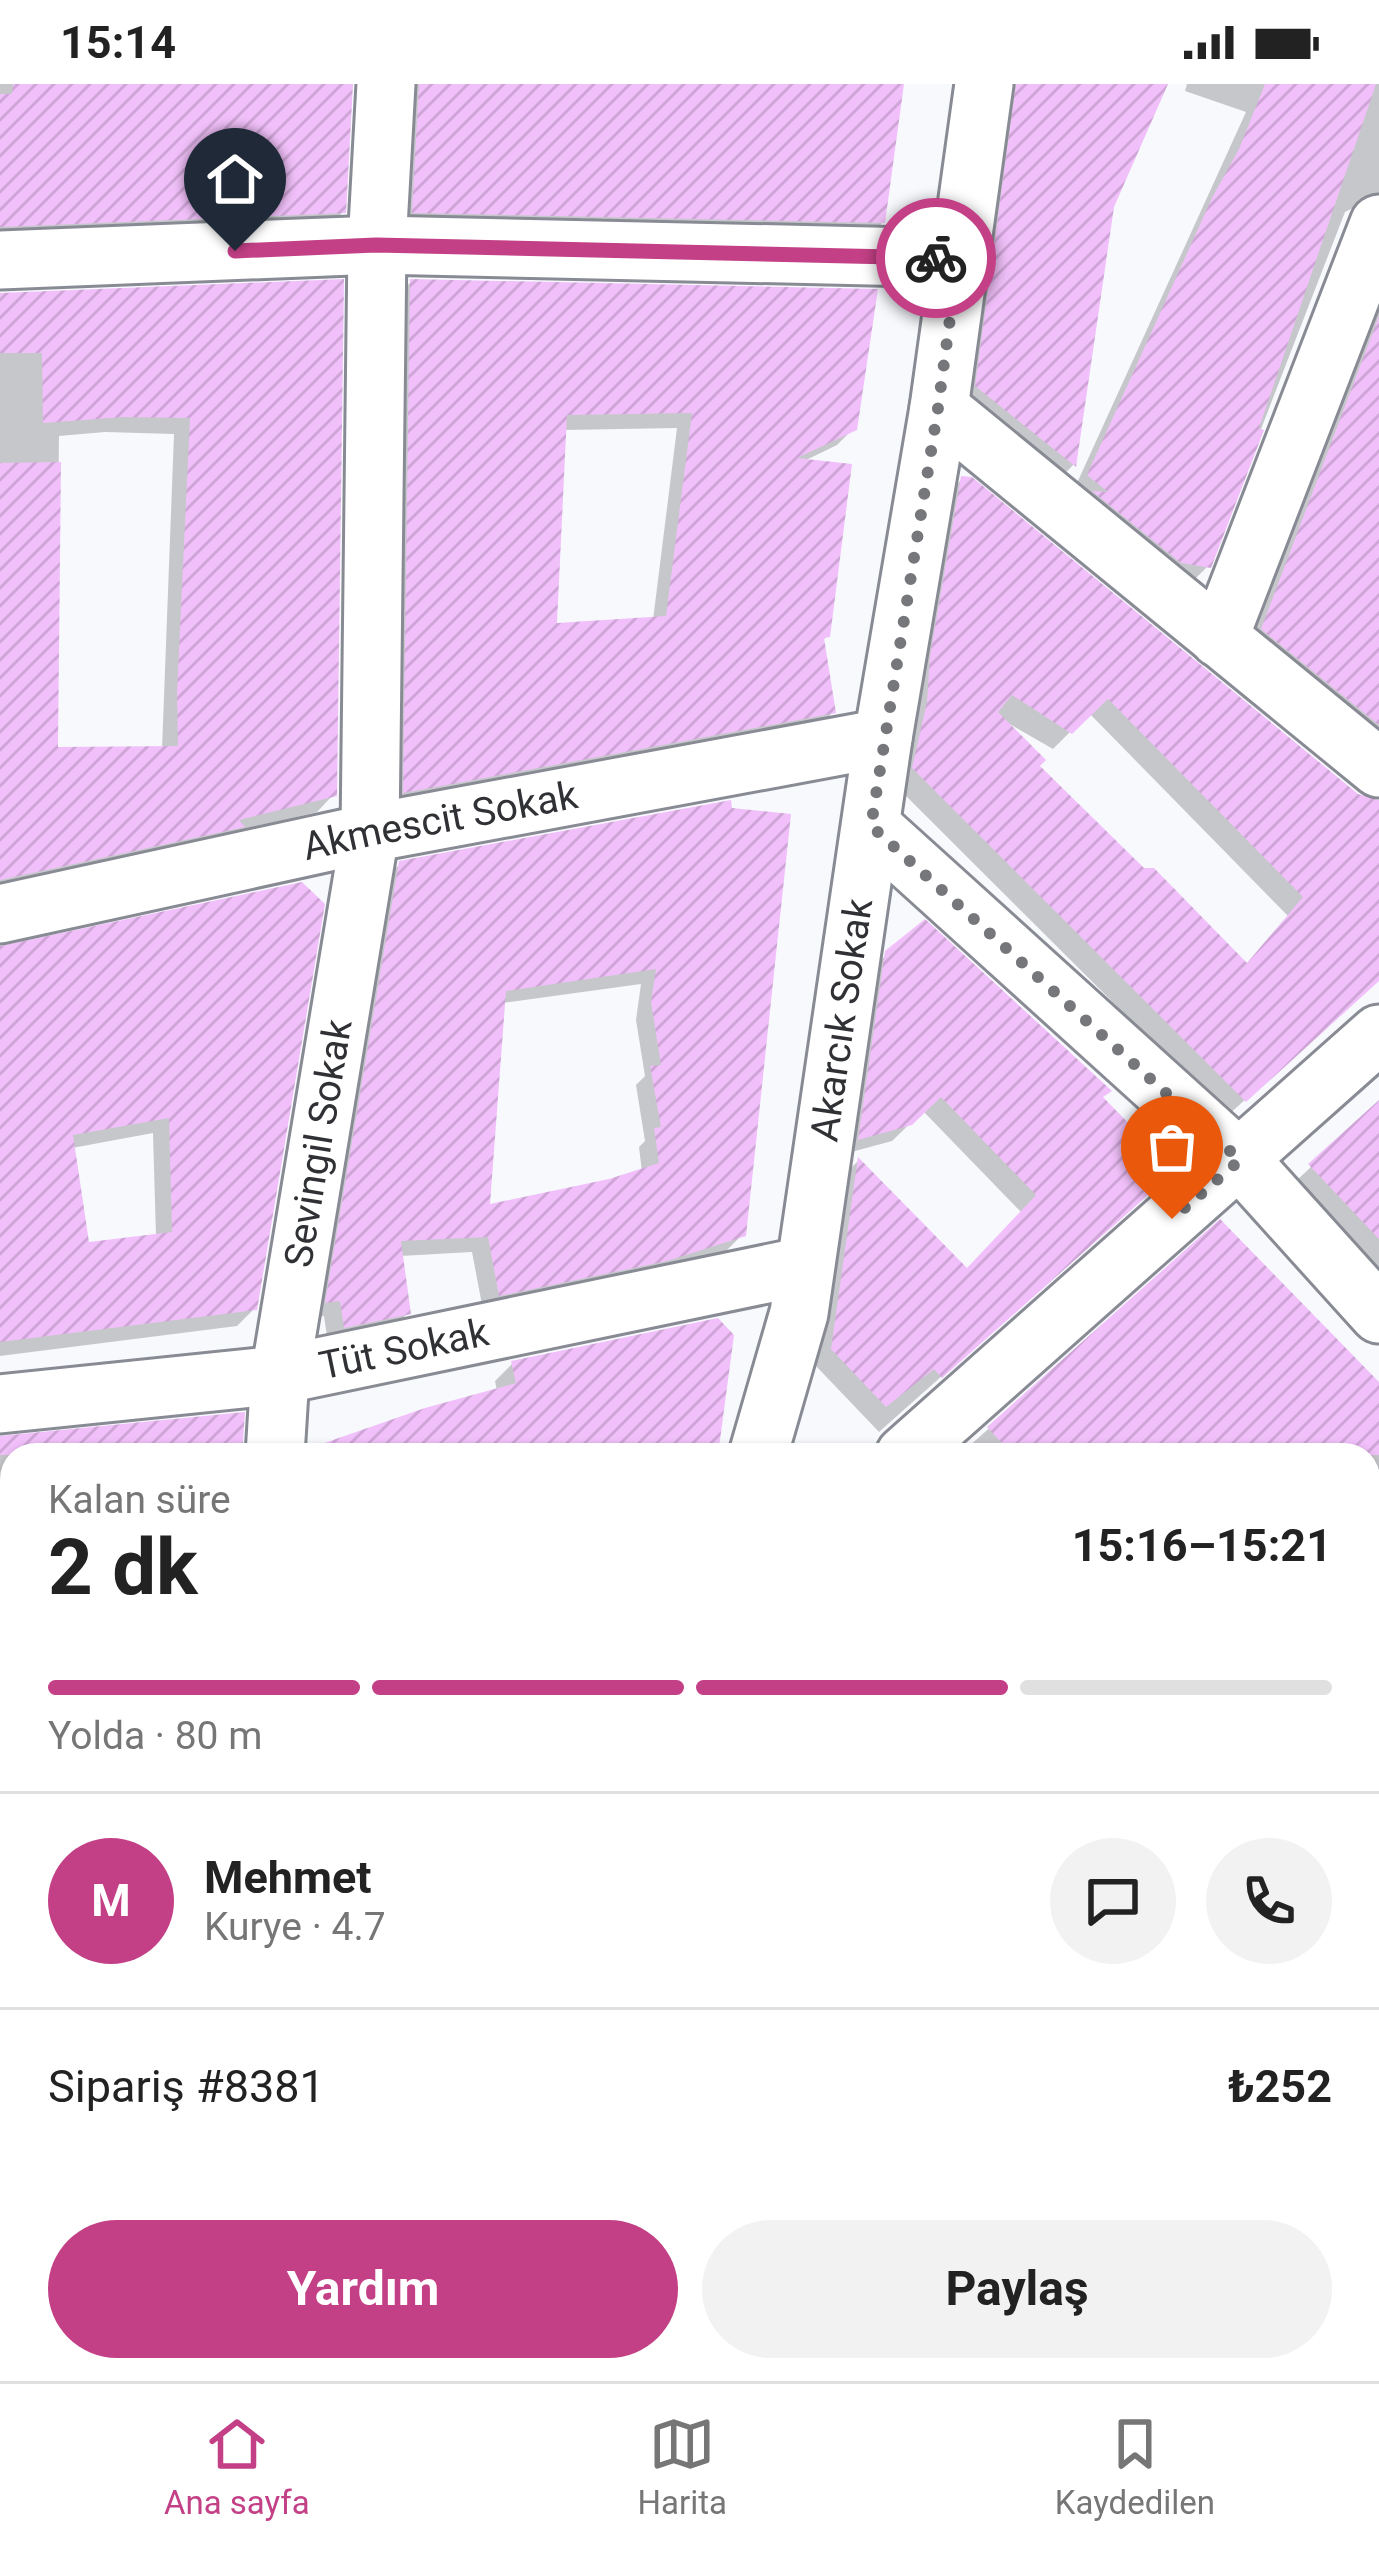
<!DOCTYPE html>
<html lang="tr">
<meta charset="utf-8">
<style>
body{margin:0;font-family:Roboto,sans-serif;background:#f2f2f2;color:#222;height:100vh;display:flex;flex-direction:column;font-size:45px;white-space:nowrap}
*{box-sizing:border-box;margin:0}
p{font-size:39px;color:#767676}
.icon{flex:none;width:66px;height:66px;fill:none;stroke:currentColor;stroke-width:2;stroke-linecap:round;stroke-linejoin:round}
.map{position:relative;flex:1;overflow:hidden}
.details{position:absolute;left:0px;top:1359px;width:1380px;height:939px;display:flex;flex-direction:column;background:#fff;border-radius:36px 36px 0 0;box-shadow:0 3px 9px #0004}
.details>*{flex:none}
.pin{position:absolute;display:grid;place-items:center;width:102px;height:102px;color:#fff;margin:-123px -51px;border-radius:50% 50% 50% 0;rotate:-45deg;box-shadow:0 0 12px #0007}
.pin .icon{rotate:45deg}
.courier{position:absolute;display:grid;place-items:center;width:120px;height:120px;margin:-60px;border:9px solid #c34086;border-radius:50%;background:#fff;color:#222;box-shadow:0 3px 15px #0007}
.headline em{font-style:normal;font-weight:700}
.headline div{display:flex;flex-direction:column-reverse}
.headline{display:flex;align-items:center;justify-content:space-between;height:204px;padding:0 48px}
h1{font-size:78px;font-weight:700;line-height:90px}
.bar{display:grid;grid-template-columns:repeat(4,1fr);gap:18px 12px;align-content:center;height:144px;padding:0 48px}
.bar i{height:15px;border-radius:9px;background:#e0e0e0}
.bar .on{background:#c34086}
.bar p{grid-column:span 4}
.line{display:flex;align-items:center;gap:30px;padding:0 48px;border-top:3px solid #e0e0e0}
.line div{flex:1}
.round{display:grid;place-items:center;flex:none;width:126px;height:126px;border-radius:63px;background:#f2f2f2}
.primary-button{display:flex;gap:24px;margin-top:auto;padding:24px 48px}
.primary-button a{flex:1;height:138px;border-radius:72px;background:#c34086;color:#fff;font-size:48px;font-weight:700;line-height:138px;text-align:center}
.primary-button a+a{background:#f2f2f2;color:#222}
.status{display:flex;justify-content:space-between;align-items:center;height:84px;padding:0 60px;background:#fff;direction:ltr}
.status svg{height:33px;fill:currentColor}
.dock{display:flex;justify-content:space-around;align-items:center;height:168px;border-top:3px solid #e0e0e0;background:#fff;font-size:33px;color:#767676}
.dock a{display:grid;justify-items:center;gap:6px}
.dock .on{color:#c34086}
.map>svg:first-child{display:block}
.shadow{fill:#0003;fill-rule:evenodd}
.building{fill:url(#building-hatch);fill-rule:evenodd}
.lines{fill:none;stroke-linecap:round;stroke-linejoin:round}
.street-casing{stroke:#888b94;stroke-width:63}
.secondary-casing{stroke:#888b94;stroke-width:72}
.street{stroke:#fff;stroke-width:57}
.secondary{stroke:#fff;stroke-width:66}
.done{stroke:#76777b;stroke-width:12;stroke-dasharray:0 21.6}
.route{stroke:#c34086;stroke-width:15}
.labels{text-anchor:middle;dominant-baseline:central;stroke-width:9;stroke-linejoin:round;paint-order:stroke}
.street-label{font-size:39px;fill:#303135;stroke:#fff}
</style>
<div class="status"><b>15:14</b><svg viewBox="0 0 49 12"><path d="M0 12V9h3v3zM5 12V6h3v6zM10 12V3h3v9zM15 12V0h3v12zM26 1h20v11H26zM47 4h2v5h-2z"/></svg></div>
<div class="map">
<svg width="1379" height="2297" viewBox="0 0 1379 2297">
<defs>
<pattern id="building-hatch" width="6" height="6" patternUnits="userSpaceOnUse" patternTransform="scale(3)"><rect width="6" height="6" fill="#f1c0fa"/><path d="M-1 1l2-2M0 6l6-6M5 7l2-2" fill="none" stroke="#cfa5d7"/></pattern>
</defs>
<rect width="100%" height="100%" fill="#f7f9fd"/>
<g class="shadow">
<path d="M 0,0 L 350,0 L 343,128 L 326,145 L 0,158 Z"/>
<path d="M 397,0 L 901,0 L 883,138 L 866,155 L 396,144 Z"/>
<path d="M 995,0 L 1138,0 L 1111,122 L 1073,381 L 1057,398 L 960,319 Z"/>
<path d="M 1187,0 L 1379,0 L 1379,130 L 1372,125 L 1353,124 L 1345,128 L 1208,482 L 1191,499 L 1072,410 L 1246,28 L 1185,7 Z"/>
<path d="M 341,198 L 334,710 L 317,728 L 236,748 L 225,758 L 0,808 L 0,212 ZM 105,348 L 174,350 L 162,665 L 55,666 L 59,352 Z"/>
<path d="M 411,198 L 854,344 L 837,361 L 802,378 L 827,552 L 822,557 L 833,628 L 816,645 L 388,724 L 394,214 ZM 677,344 L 653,536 L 554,542 L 564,346 Z"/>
<path d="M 1379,211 L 1379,672 L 1246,563 Z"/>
<path d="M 962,395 L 1357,712 L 1379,719 L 1379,895 L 1227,1032 L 896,702 L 945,413 ZM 1089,629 L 1288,832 L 1246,882 L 1036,682 L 1001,635 L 1053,665 Z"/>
<path d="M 728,719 L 743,1150 L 726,1167 L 648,1192 L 483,1226 L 472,1168 L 400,1172 L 408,1229 L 392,1245 L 328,1259 L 324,1232 L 311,1234 L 383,797 L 400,780 ZM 641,900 L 636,936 L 645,992 L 636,1001 L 645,1057 L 639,1063 L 642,1088 L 487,1124 L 502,919 Z"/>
<path d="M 301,801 L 254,1225 L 237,1242 L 0,1272 L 0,865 ZM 153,1049 L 156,1153 L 86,1161 L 72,1064 Z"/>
<path d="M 887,870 L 1100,1014 L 1154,1103 L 879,1348 L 816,1282 L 842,1093 L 858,1077 L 966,1188 L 1022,1129 L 923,1027 L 892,1057 L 844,1070 L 870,887 Z"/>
<path d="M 1379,1019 L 1379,1186 L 1295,1098 Z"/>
<path d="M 1220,1140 L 1379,1304 L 1379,1803 L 1368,1791 L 1368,1371 L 959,1371 Z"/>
<path d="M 513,1279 L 715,1371 L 306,1371 L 426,1327 L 497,1307 L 495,1297 Z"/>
<path d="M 0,1355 L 239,1371 L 12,1371 L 12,1499 L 0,1504 Z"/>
<path d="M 12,1663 L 12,1793 L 0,1746 L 0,1669 Z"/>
<path d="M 1379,1920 L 1379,2043 L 1368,2034 L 1368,1930 Z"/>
<path d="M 1368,2133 L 1379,2146 L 1379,2297 L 968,2297 L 964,2286 L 1368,2286 Z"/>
<path d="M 126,2286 L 446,2286 L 447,2297 L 128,2297 Z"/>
<path d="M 489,2286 L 786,2286 L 772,2297 L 494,2297 Z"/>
</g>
<g class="building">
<path d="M 13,0 L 353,0 L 346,129 L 0,143 L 0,10 L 12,10 Z"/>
<path d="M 419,0 L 904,0 L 885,139 L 412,129 Z"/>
<path d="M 1016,0 L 1168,0 L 1114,123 L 1076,383 L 975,302 Z"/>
<path d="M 1265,0 L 1376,0 L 1259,344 L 1264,346 L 1211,484 L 1181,479 L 1092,407 L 1108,408 L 1087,391 L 1212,114 L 1239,65 Z"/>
<path d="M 344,195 L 337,712 L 239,736 L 245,743 L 0,796 L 0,379 L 61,378 L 58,663 L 178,662 L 177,608 L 190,334 L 124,333 L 43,339 L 42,269 L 0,269 L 0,209 Z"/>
<path d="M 410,195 L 878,205 L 857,346 L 797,374 L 852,380 L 830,553 L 824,554 L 836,629 L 403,709 ZM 692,329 L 666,532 L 557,539 L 567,331 Z"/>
<path d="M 1379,232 L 1379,641 L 1261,545 Z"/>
<path d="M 961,392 L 972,393 L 1358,710 L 1379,716 L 1379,897 L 1246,1018 L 912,684 L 927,618 L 930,572 ZM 1012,611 L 1072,650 L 1108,615 L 1303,813 L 1247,879 L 1154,784 L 1144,784 L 1040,682 L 1046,676 L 998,628 Z"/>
<path d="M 731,716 L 732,724 L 791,730 L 746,1152 L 667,1177 L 499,1212 L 488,1153 L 401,1157 L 411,1230 L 344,1244 L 340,1217 L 325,1219 L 399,777 ZM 656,885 L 651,918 L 661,981 L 650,982 L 661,1043 L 654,1044 L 659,1079 L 609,1095 L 490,1120 L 506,907 Z"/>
<path d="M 302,798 L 325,820 L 257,1226 L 0,1258 L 0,862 ZM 169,1034 L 172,1148 L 89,1158 L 73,1051 Z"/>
<path d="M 925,835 L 1112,1007 L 1103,1013 L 1175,1087 L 942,1294 L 934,1285 L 886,1323 L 831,1265 L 858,1073 L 967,1184 L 1036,1111 L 941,1013 L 912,1041 L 858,1056 L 885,867 Z"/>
<path d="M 1379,1016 L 1379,1155 L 1308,1080 Z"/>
<path d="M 1220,1135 L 1379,1298 L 1379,1371 L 1013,1371 L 987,1343 Z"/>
<path d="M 718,1234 L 734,1251 L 718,1371 L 311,1371 L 310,1364 L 425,1324 L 516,1299 L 511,1277 Z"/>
<path d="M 245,1328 L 242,1371 L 0,1371 L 0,1352 Z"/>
</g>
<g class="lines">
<g class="street-casing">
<g id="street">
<path d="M 0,176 L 377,161 L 958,174"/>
<path d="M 939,324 L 1379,684"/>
<path d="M 1219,554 L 1379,140"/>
<path d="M 871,742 L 1240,1076 L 1379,1230"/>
<path id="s1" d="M 0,830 L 370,749 L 883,654"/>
<path id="s2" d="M 0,1320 L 280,1291 L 805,1182"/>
<path id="s3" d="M 275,1371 L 280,1291 L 370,749 L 377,161 L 386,0"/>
<path id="s4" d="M 758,1371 L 799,1229 L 883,654 L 939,324 L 984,0"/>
<path d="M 905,1371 L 1379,950"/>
<path d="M 1368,1802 L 1379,1813"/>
<path d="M 0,1845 L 12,1841"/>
<path d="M 1368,1874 L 1379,1865"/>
<path d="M 480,2286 L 483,2297"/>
<path d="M 944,2286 L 949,2297"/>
<path d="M 835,2297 L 849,2286"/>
</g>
</g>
<g class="secondary-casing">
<path id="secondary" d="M 0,2235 L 12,2297"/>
</g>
<use href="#street" class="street"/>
<use href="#secondary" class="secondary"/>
</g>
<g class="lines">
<path class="done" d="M 936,174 L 958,175 L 938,324 L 871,742 L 1240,1076 L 1172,1135"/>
<path class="route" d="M 235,167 L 376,161 L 936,174"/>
</g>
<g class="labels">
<g class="street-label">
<text stroke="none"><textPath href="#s1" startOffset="450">Akmescit Sokak</textPath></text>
<text stroke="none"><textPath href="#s4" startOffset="444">Akarcık Sokak</textPath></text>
<text stroke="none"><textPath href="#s3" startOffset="315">Sevingil Sokak</textPath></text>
<text stroke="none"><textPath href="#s2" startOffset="408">Tüt Sokak</textPath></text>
</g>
</g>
</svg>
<div class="pin" style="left:1172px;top:1135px;background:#ea580c"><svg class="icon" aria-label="bag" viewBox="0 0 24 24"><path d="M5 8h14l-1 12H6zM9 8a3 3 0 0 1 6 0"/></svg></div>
<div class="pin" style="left:235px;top:167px;background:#1f2937"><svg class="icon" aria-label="home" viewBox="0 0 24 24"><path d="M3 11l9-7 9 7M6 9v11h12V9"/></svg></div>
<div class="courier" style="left:936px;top:174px"><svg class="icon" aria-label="bike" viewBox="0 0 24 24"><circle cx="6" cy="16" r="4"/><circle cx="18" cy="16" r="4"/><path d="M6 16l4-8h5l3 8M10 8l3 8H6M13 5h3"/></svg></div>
<section class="details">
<div class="headline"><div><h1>2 dk</h1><p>Kalan süre</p></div><em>15:16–15:21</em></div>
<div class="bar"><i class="on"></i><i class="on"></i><i class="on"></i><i></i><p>Yolda · 80 m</p></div>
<div class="line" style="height:216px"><b class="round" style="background:#c34086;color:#fff">M</b><div><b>Mehmet</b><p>Kurye · 4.7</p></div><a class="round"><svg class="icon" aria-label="chat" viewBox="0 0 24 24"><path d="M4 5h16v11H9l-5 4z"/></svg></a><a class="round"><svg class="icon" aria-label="phone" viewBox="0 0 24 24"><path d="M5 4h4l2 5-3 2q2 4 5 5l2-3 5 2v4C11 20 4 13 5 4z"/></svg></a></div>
<div class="line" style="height:156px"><div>Sipariş #8381</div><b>₺252</b></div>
<div class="primary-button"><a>Yardım</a><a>Paylaş</a></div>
</section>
</div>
<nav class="dock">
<a class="on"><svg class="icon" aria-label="home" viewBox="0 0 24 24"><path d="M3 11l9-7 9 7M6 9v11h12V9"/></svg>Ana sayfa</a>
<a><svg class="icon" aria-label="map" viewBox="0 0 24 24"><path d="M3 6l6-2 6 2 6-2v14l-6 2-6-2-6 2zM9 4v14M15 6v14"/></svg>Harita</a>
<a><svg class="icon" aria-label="saved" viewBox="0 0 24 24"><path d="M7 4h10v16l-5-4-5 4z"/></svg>Kaydedilen</a>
</nav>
